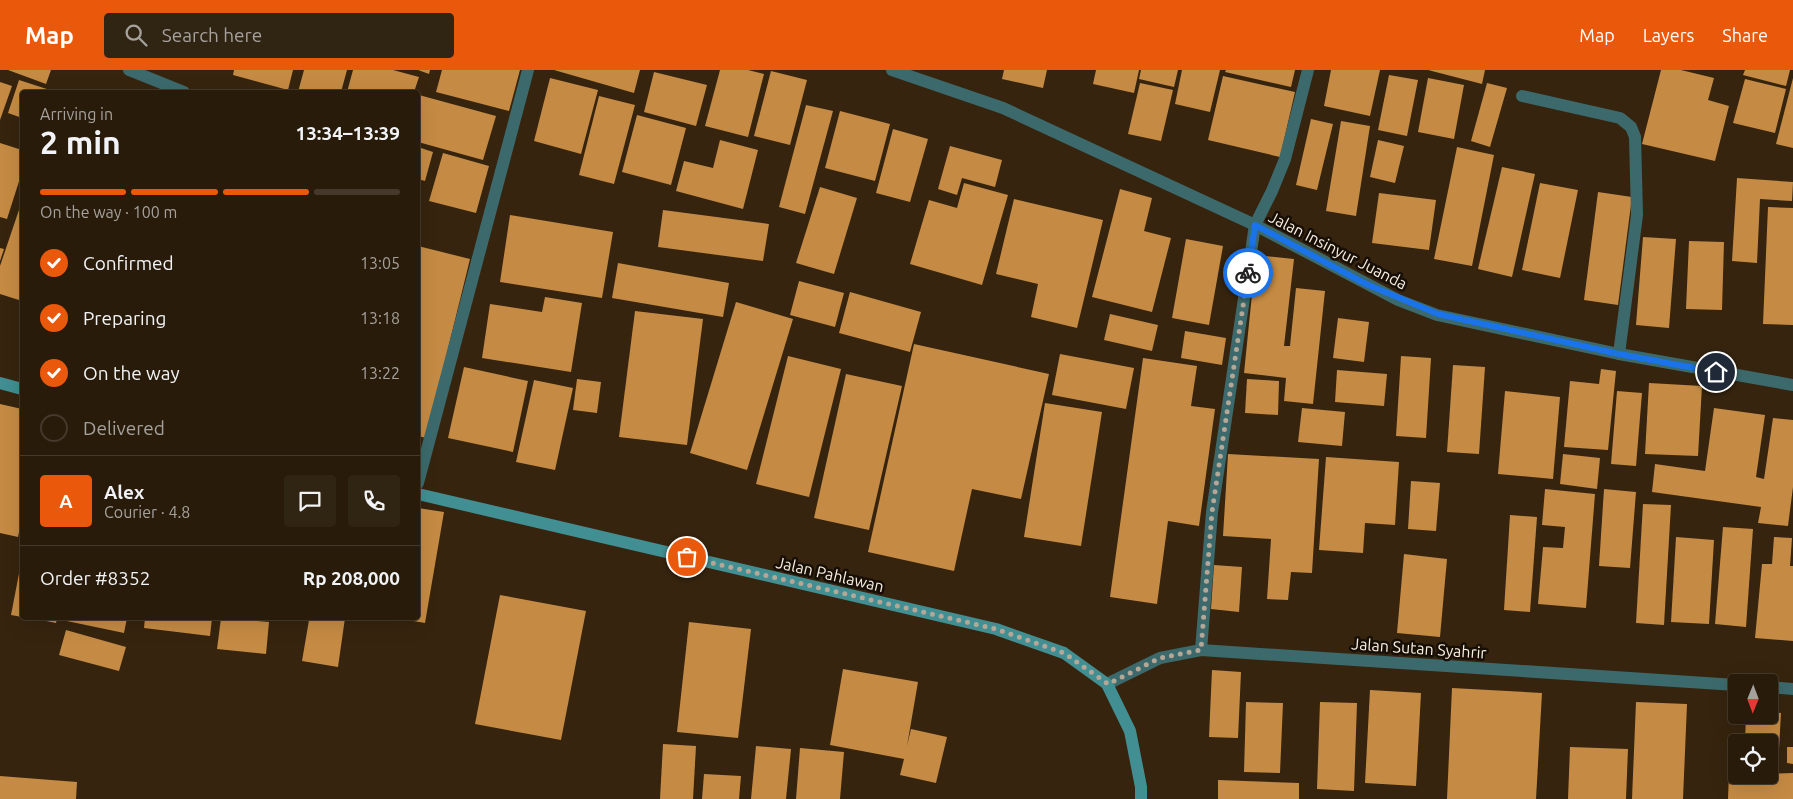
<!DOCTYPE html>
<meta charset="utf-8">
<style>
body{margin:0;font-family:Ubuntu,sans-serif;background:#302413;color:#f1f3f6;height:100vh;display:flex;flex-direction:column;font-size:19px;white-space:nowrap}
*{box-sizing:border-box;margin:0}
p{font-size:16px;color:#a5a19c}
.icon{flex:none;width:28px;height:28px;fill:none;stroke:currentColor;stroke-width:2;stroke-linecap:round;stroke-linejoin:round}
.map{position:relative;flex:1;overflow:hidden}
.side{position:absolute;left:20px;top:20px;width:400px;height:530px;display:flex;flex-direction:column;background:#281b0a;border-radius:5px;box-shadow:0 5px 20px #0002,0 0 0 1px #44392b}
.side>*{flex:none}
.needle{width:32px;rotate:181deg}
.controls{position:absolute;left:1728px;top:604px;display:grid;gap:10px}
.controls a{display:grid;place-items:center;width:50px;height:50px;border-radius:5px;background:#281b0a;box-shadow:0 5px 20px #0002,0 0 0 1px #44392b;font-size:25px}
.pin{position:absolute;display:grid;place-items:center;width:42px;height:42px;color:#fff;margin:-21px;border:2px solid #fff;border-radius:50%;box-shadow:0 1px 5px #0007}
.courier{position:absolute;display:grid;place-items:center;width:50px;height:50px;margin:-25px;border:4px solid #1a73e8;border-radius:50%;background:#fff;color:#222;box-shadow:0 1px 6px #0007}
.head em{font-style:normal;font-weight:700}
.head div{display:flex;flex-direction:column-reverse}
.head{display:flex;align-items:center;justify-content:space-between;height:85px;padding:0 20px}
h1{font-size:32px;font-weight:700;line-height:38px}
.bar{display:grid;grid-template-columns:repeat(4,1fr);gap:8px 5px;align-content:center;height:60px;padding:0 20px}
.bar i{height:6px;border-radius:4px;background:#44392b}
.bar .selected{background:#ea580c}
.bar p{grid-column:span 4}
.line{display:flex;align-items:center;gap:12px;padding:0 20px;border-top:1px solid #44392b}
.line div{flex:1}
.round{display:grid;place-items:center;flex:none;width:52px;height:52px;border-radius:5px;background:#302413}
ol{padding:0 20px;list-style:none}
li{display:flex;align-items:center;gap:15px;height:55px}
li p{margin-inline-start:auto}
li .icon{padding:5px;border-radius:50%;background:#ea580c;color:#fff;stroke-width:4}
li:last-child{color:#a5a19c}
li i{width:28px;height:28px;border:2px solid #44392b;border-radius:50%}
header{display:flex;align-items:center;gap:30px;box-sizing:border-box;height:70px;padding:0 25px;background:#ea580c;color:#fff}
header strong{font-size:24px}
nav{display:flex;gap:28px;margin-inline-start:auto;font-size:18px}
.search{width:350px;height:45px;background:#302413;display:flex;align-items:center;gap:12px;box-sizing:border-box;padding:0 18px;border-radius:5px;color:#a5a19c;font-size:19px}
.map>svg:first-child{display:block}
.building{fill:#c58b44}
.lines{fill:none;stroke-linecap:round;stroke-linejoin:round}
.street{stroke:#3c6a6c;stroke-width:12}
.secondary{stroke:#418f93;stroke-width:12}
.done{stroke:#b5a797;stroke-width:5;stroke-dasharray:0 9}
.route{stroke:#1a73e8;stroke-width:6}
.labels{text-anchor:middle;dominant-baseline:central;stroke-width:5;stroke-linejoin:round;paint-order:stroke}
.street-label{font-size:16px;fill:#faeee1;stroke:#170f06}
</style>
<header>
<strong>Map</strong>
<div class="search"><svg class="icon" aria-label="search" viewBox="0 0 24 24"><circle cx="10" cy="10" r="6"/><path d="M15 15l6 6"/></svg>Search here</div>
<nav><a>Map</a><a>Layers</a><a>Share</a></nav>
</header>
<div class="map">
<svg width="1793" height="729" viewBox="0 0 1793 729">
<rect width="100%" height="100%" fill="#36240e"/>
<g class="building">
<path d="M 8,0 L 51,0 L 46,14 Z"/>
<path d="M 234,0 L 293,0 L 288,20 L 233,5 Z"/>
<path d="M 304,0 L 347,0 L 341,22 L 298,22 Z"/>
<path d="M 353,0 L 393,0 L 419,7 L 414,22 L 347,22 Z"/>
<path d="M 418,0 L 430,0 L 429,4 Z"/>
<path d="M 442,0 L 520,0 L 509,41 L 436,22 Z"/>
<path d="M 554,0 L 640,0 L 634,23 Z"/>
<path d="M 720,0 L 748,0 L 764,4 L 748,67 L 705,56 Z"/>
<path d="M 1004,0 L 1047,0 L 1043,18 L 1002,9 Z"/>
<path d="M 1096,0 L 1139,0 L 1134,23 L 1093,14 Z"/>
<path d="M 1141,0 L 1178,0 L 1174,17 L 1139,9 Z"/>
<path d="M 1182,0 L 1220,0 L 1210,42 L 1175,34 Z"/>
<path d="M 1226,0 L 1295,0 L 1291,17 L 1225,2 Z"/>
<path d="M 1331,0 L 1380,0 L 1370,46 L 1324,36 Z"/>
<path d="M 1428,0 L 1485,0 L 1482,14 Z"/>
<path d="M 1661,0 L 1681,0 L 1714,8 L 1708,30 L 1729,36 L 1715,91 L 1642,74 Z"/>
<path d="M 1745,0 L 1790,0 L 1786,16 L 1743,5 Z"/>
<path d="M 771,1 L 807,10 L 790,75 L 754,66 Z"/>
<path d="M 654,2 L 707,15 L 696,56 L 644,42 Z"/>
<path d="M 1389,5 L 1418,10 L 1407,66 L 1378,60 Z"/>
<path d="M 1223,6 L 1295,22 L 1280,87 L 1208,70 Z"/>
<path d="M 550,8 L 598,20 L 581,84 L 534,71 Z"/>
<path d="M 1428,8 L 1464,15 L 1454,69 L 1418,62 Z"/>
<path d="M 1793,8 L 1793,78 L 1776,74 Z"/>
<path d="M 1745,9 L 1786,19 L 1775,63 L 1733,53 Z"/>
<path d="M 19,10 L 53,21 L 22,22 L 22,48 L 8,43 Z"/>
<path d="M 0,12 L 12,16 L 0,50 Z"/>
<path d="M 1140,13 L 1173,20 L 1161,71 L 1128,64 Z"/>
<path d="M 1487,13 L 1507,18 L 1490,77 L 1471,71 Z"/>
<path d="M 419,25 L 496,46 L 483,90 L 418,72 Z"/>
<path d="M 599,26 L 635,35 L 614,114 L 579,105 Z"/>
<path d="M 806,35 L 833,41 L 805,144 L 779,137 Z"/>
<path d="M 840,41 L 890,54 L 875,111 L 825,98 Z"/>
<path d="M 637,45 L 686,58 L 671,115 L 622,102 Z"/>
<path d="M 1311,49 L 1333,54 L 1317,120 L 1296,115 Z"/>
<path d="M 1341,51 L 1370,56 L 1356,146 L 1326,141 Z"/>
<path d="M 893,59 L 928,69 L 910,132 L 876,123 Z"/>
<path d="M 720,70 L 758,80 L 743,139 L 676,121 L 684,91 L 713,98 Z"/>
<path d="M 1378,70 L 1404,76 L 1395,113 L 1370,107 Z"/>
<path d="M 0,73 L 22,80 L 22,102 L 7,149 L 0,147 Z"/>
<path d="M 950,76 L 1002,90 L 995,117 L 962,108 L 957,125 L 938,119 Z"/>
<path d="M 418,77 L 433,82 L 425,111 L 418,109 Z"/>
<path d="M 1457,77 L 1494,85 L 1472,196 L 1434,189 Z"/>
<path d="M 443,83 L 489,96 L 476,143 L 429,131 Z"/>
<path d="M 1502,97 L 1535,104 L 1512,207 L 1478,199 Z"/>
<path d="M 1737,108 L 1793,112 L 1792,131 L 1760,129 L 1757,193 L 1732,191 Z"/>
<path d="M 964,113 L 1008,125 L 982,215 L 910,194 L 929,130 L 957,138 Z"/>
<path d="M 1540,113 L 1578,120 L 1560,208 L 1522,200 Z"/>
<path d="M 820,117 L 857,128 L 834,204 L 796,193 Z"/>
<path d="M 1120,119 L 1152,128 L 1144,161 L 1171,168 L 1152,242 L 1092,227 Z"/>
<path d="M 1598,122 L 1632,127 L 1618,235 L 1584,230 Z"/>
<path d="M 1379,123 L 1436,130 L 1429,180 L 1372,173 Z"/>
<path d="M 1014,129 L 1103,150 L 1077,258 L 1031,247 L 1038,214 L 996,204 Z"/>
<path d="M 22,131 L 22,231 L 0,224 L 0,196 Z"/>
<path d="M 1768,137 L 1793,138 L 1793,255 L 1763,254 Z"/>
<path d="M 663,140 L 769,154 L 763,191 L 658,177 Z"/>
<path d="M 510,145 L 613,162 L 602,228 L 500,212 Z"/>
<path d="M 1643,167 L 1676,169 L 1669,258 L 1636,255 Z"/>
<path d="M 1186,169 L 1223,176 L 1209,255 L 1172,248 Z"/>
<path d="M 1689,171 L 1724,172 L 1722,240 L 1686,239 Z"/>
<path d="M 418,176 L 470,189 L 426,368 L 418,366 Z"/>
<path d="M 0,178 L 4,179 L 0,191 Z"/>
<path d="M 1256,185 L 1294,189 L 1284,276 L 1290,276 L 1296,218 L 1325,221 L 1313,334 L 1284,331 L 1286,308 L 1244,303 Z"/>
<path d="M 618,193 L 729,213 L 723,247 L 612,228 Z"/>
<path d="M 799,211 L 844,223 L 835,257 L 790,245 Z"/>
<path d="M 850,222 L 921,242 L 910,282 L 839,263 Z"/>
<path d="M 545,227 L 582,233 L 571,302 L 482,288 L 490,234 L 542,242 Z"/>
<path d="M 736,232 L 793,249 L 747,400 L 690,383 Z"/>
<path d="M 635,241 L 703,249 L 687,375 L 619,367 Z"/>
<path d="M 1110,244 L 1158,255 L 1152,281 L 1104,270 Z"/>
<path d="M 1338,248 L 1369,252 L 1364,292 L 1333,288 Z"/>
<path d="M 1185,261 L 1226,268 L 1222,295 L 1181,288 Z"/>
<path d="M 914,274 L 1049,304 L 1021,429 L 972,419 L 954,501 L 868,482 Z"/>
<path d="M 1060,284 L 1134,298 L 1126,339 L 1052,325 Z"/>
<path d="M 788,286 L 841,299 L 809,427 L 756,414 Z"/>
<path d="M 1401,286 L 1431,288 L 1426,368 L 1396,366 Z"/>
<path d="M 1143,288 L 1197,296 L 1191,336 L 1215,339 L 1199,456 L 1168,451 L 1157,534 L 1110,527 Z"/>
<path d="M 1453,295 L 1485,297 L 1479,384 L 1447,382 Z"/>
<path d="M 464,297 L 528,311 L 513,382 L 448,368 Z"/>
<path d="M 1601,299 L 1616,301 L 1608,380 L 1564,377 L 1570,311 L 1599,314 Z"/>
<path d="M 1337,300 L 1387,304 L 1384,336 L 1335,332 Z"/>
<path d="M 846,304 L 902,316 L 869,460 L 814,448 Z"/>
<path d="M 577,309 L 601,312 L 597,343 L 573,340 Z"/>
<path d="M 1247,309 L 1279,311 L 1278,345 L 1245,343 Z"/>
<path d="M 534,310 L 573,318 L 555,400 L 516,392 Z"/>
<path d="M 1649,313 L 1702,316 L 1698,386 L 1645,384 Z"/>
<path d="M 1505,321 L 1560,327 L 1553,409 L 1498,404 Z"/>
<path d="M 1617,321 L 1642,323 L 1636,396 L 1611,394 Z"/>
<path d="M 1045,333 L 1102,342 L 1081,476 L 1024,467 Z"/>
<path d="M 0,334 L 22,339 L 22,447 L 18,467 L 0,463 Z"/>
<path d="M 1302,338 L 1345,342 L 1342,376 L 1298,372 Z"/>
<path d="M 1714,338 L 1765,345 L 1756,407 L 1764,409 L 1773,348 L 1793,350 L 1793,417 L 1788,456 L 1758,453 L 1761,437 L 1652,422 L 1655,394 L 1705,401 Z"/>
<path d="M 1228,384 L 1319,389 L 1312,503 L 1291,502 L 1288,530 L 1267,529 L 1271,469 L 1223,466 Z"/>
<path d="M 1563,384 L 1600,388 L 1597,419 L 1560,414 Z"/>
<path d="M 1326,387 L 1399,392 L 1395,455 L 1365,453 L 1363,483 L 1319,480 Z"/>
<path d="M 1411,411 L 1440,413 L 1436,461 L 1408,459 Z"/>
<path d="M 1545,419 L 1595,424 L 1586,538 L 1538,534 L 1543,477 L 1563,478 L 1565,457 L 1542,455 Z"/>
<path d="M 1604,419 L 1636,422 L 1630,498 L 1599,496 Z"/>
<path d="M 1643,434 L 1671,435 L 1664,555 L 1636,553 Z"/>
<path d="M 418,438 L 444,442 L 425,553 L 402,549 L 418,548 Z"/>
<path d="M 1510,445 L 1537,447 L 1530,542 L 1504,540 Z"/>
<path d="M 1723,457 L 1753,459 L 1746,557 L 1715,554 Z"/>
<path d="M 1676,467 L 1714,470 L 1709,554 L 1671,552 Z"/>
<path d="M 1774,467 L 1792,468 L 1790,496 L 1793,496 L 1793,571 L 1755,568 L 1762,494 L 1772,494 Z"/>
<path d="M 1404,484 L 1447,489 L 1440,567 L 1397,563 Z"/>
<path d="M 22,488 L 22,547 L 11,545 Z"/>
<path d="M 1214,495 L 1242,497 L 1239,542 L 1211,539 Z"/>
<path d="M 500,525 L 586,541 L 561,670 L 475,654 Z"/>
<path d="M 32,548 L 57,548 L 56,553 Z"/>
<path d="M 62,548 L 127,548 L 124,563 L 62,550 Z"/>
<path d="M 145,548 L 212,548 L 210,566 L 144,558 Z"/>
<path d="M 221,548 L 269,552 L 266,584 L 217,579 Z"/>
<path d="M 296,548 L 345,548 L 338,597 L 302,591 L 309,550 Z"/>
<path d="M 689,552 L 751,559 L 738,668 L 677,662 Z"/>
<path d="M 66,560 L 126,577 L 119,601 L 59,585 Z"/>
<path d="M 843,599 L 918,612 L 907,676 L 911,659 L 947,667 L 936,713 L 900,705 L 904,689 L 830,675 Z"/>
<path d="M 1212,600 L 1241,602 L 1238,668 L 1209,667 Z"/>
<path d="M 1452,618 L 1542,623 L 1536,729 L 1447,729 Z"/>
<path d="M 1370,620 L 1421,623 L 1416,716 L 1365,713 Z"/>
<path d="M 1246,632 L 1283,633 L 1280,703 L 1244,702 Z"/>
<path d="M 1320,632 L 1357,633 L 1354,721 L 1317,719 Z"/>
<path d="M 1636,632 L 1687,634 L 1683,729 L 1632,729 Z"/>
<path d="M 1769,642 L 1781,643 L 1778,697 L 1769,696 L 1769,672 L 1745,672 L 1746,645 L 1769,645 Z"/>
<path d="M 663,674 L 696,676 L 693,729 L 660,729 Z"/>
<path d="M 756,676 L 791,679 L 786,729 L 751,729 Z"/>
<path d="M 1570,677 L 1628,679 L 1626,729 L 1568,729 Z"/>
<path d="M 1787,677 L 1793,677 L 1793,694 L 1787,693 Z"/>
<path d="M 800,678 L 844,682 L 840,729 L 796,729 Z"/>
<path d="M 1729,703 L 1736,703 L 1736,705 L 1793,703 L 1793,729 L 1728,729 Z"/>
<path d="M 704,704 L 741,706 L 739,729 L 702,729 Z"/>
<path d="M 0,706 L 77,712 L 76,729 L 0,729 Z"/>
<path d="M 1218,710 L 1299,713 L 1299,729 L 1218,729 Z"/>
</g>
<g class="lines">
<g class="street">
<path d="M 129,0 L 184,22"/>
<path d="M 892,0 L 1003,38 L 1255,155 L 1398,230 L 1437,245 L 1619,284 L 1793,315"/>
<path d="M 1522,26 L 1620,48 L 1631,57 L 1635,67 L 1637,145 L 1619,284"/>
<path d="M 418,413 L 528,0"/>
<path d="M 1201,580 L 1212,442 L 1255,155 L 1272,121 L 1285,89 L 1308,0"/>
<path d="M 1107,614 L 1160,588 L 1201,580 L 1736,615"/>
<path d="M 1769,617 L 1793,619"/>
</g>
<g class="secondary">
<path d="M 0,313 L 22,319"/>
<path d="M 418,424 L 996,559 L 1064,583 L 1107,614 L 1130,661 L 1141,717 L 1141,729"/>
</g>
</g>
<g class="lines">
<path class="done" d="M 687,487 L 996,559 L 1064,583 L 1108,614 L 1160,588 L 1201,580 L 1212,442 L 1248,203"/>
<path class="route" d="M 1248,203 L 1255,155 L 1366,214 L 1438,244 L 1619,284 L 1716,302"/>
</g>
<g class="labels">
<g class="street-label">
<text transform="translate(1338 180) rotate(27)">Jalan Insinyur Juanda</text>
<text transform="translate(830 504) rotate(13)">Jalan Pahlawan</text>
<text transform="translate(1419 578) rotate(4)">Jalan Sutan Syahrir</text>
</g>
</g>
</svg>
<div class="controls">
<a><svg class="needle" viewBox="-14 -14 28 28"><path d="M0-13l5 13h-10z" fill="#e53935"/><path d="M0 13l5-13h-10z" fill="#a5a19c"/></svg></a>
<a><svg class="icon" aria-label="locate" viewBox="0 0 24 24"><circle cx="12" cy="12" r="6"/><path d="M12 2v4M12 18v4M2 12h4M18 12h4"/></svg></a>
</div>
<div class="pin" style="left:687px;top:487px;background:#ea580c"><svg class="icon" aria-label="bag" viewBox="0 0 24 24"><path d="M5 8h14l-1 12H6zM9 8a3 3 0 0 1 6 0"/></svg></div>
<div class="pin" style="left:1716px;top:302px;background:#1f2937"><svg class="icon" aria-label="home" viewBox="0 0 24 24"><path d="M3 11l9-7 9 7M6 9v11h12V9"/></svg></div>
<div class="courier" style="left:1248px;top:203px"><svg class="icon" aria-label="bike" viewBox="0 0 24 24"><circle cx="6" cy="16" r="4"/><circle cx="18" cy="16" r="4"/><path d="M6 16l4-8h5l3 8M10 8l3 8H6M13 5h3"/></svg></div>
<section class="side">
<div class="head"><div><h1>2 min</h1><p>Arriving in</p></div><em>13:34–13:39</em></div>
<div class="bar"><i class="selected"></i><i class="selected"></i><i class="selected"></i><i></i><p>On the way · 100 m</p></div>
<ol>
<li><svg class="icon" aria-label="check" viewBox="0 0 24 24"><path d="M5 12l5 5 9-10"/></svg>Confirmed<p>13:05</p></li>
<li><svg class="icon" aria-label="check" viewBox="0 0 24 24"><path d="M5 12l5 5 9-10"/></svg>Preparing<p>13:18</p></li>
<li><svg class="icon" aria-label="check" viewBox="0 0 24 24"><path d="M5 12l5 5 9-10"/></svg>On the way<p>13:22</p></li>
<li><i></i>Delivered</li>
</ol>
<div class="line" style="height:90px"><b class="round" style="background:#ea580c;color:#fff">A</b><div><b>Alex</b><p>Courier · 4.8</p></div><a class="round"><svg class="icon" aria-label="chat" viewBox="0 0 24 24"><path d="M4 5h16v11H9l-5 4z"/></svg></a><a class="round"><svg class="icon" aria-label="phone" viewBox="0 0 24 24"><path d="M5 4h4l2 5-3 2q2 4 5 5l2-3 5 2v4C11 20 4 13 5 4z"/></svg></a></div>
<div class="line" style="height:65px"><div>Order #8352</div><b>Rp 208,000</b></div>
</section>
</div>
